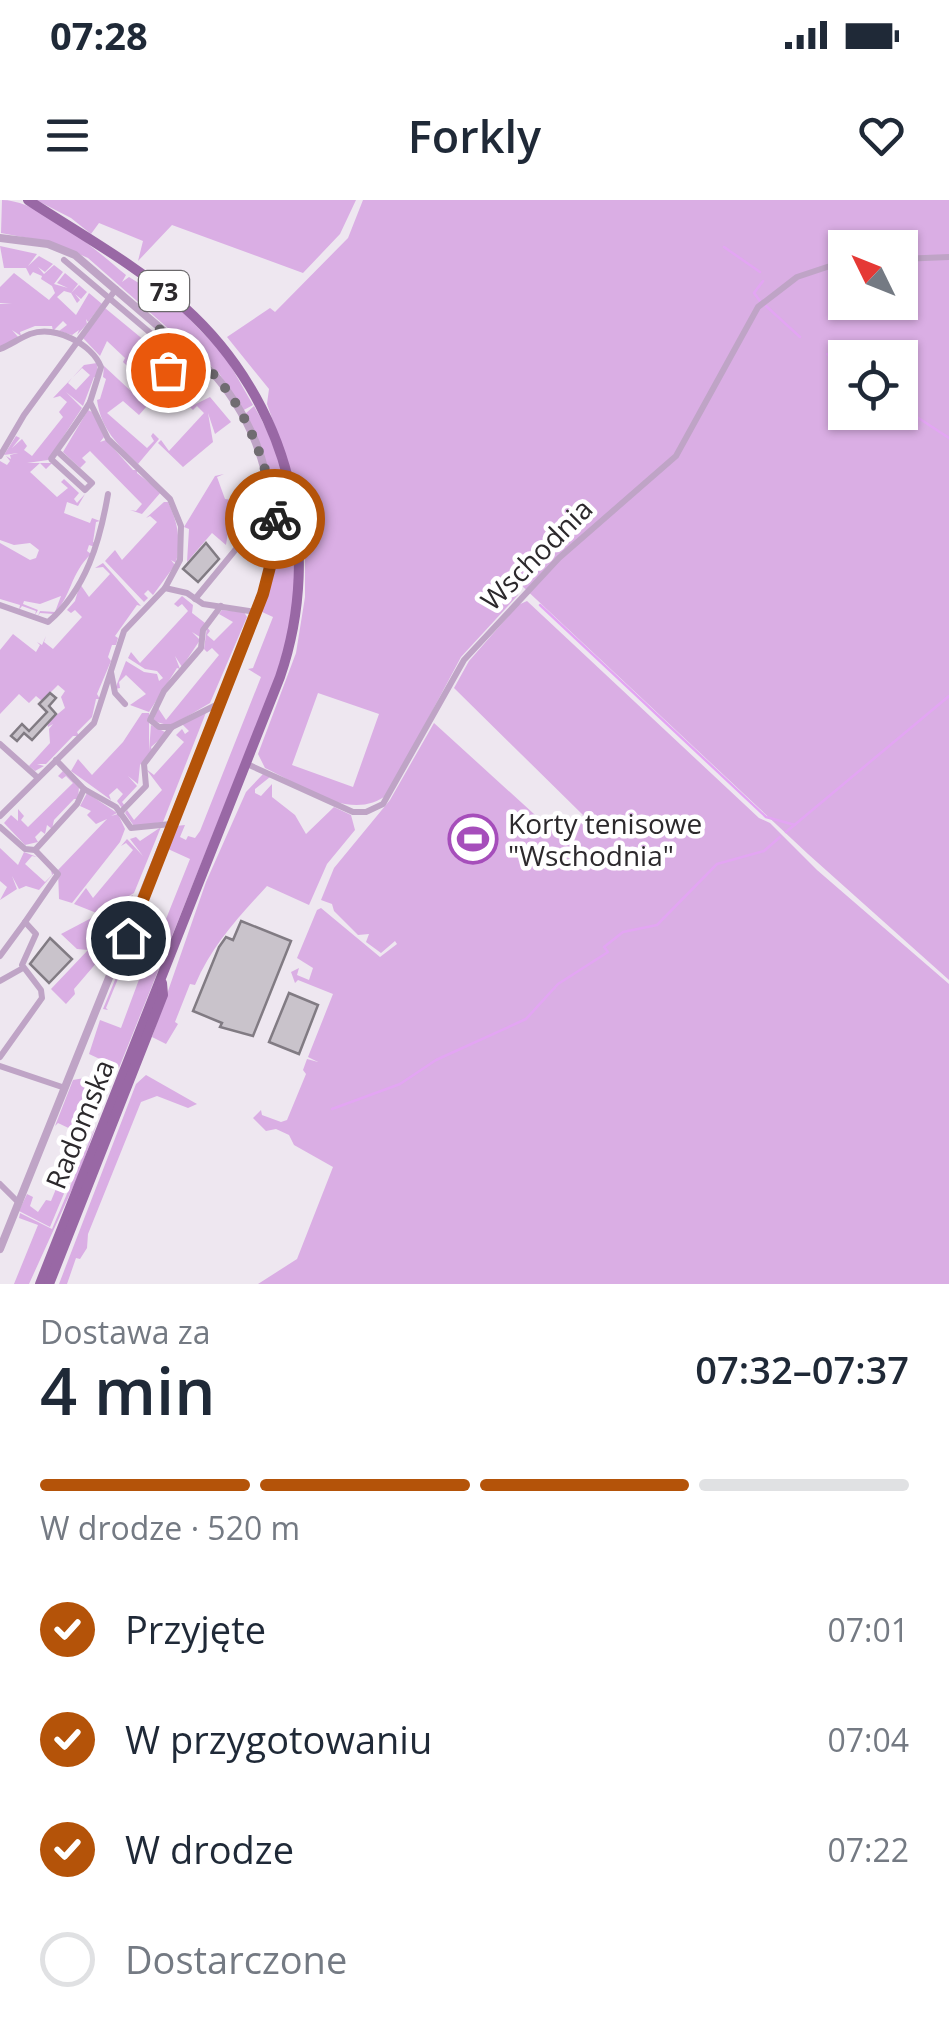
<!DOCTYPE html>
<html lang="pl">
<meta charset="utf-8">
<style>
body{margin:0;font-family:"Open Sans",sans-serif;background:#f2f2f3;color:#1f2937;height:100vh;display:flex;flex-direction:column;font-size:38px;white-space:nowrap}
*{box-sizing:border-box;margin:0}
p{font-size:32px;color:#747a83}
.icon{flex:none;width:55px;height:55px;fill:none;stroke:currentColor;stroke-width:2;stroke-linecap:round;stroke-linejoin:round}
.map{position:relative;height:1084px;overflow:hidden}
.drawer{display:flex;flex-direction:column;background:#fff;flex:1}
.drawer>*{flex:none}
.needle{width:65px;rotate:313deg}
.tools{position:absolute;left:828px;top:30px;display:grid;gap:20px}
.tools a{display:grid;place-items:center;width:90px;height:90px;border-radius:0px;background:#fff;box-shadow:0 2px 8px #0004;font-size:50px}
.pin{position:absolute;display:grid;place-items:center;width:85px;height:85px;color:#fff;margin:-42px;border:5px solid #fff;border-radius:50%;box-shadow:0 2px 10px #0007}
.courier{position:absolute;display:grid;place-items:center;width:100px;height:100px;margin:-50px;border:8px solid #b45309;border-radius:50%;background:#fff;color:#222;box-shadow:0 2px 12px #0007}
.overview em{font-style:normal;font-weight:600}
.overview div{display:flex;flex-direction:column-reverse}
.overview{display:flex;align-items:center;justify-content:space-between;height:170px;padding:0 40px}
h1{font-size:65px;font-weight:600;line-height:75px}
.bar{display:grid;grid-template-columns:repeat(4,1fr);gap:15px 10px;align-content:center;height:120px;padding:0 40px}
.bar i{height:12px;border-radius:8px;background:#e0e1e3}
.bar .on{background:#b45309}
.bar p{grid-column:span 4}
ol{padding:0 40px;list-style:none}
li{display:flex;align-items:center;gap:30px;height:110px}
li p{margin-inline-start:auto}
li .icon{padding:10px;border-radius:50%;background:#b45309;color:#fff;stroke-width:4}
li:last-child{color:#747a83}
li i{width:55px;height:55px;border:5px solid #e0e1e3;border-radius:50%}
.status{display:flex;justify-content:space-between;align-items:center;height:70px;padding:0 50px;background:#fff;direction:ltr}
.status svg{height:28px;fill:currentColor}
header{display:flex;justify-content:space-between;align-items:center;height:130px;padding:0 40px;background:#fff;font-size:45px;font-weight:600}
.map>svg:first-child{display:block}
.green{fill:#daaee4;fill-rule:evenodd}
.lines{fill:none;stroke-linecap:round;stroke-linejoin:round}
.stream{stroke:#e3a5f3;stroke-width:2.5}
.building{fill:#c9c3cb;stroke:#817b83;stroke-width:2.5}
.minor{stroke:#bfa4c6;stroke-width:6}
.tertiary{stroke:#bfa4c6;stroke-width:8}
.primary{stroke:#9968a5;stroke-width:10}
.done{stroke:#706c71;stroke-width:10;stroke-dasharray:0 18}
.route{stroke:#b45309;stroke-width:12}
.labels{text-anchor:middle;dominant-baseline:central;stroke-width:9;stroke-linejoin:round;paint-order:stroke}
.shield{fill:#fff;stroke:#6b696b;stroke-width:2.5}
.shield-label{font-size:25px;font-weight:bold;fill:#2c292c}
.street-label{font-size:28px;fill:#2c292c;stroke:#fff}
.poi-label{font-size:28px;fill:#2c292c;stroke:#fff;text-anchor:start}
</style>
<div class="status"><b>07:28</b><svg viewBox="0 0 49 12"><path d="M0 12V9h3v3zM5 12V6h3v6zM10 12V3h3v9zM15 12V0h3v12zM26 1h20v11H26zM47 4h2v5h-2z"/></svg></div>
<header><svg class="icon" aria-label="menu" viewBox="0 0 24 24"><path d="M4 6h16M4 12h16M4 18h16"/></svg>Forkly<svg class="icon" aria-label="heart" viewBox="0 0 24 24"><path d="M12 20l-8-8c-3-5 5-10 8-4 3-6 11-1 8 4z"/></svg></header>
<div class="map">
<svg width="949" height="1084" viewBox="0 0 949 1084">
<rect width="100%" height="100%" fill="#eee7f0"/>
<g class="green">
<path d="M 2,0 C 40,0 97,51 126,75 L 122,82 L 129,77 L 179,108 L 225,156 L 253,205 L 242,211 L 219,173 L 88,58 L 54,43 L 1,33 Z"/>
<path d="M 36,0 L 356,0 L 340,34 L 303,73 L 172,25 L 138,61 L 143,41 L 99,23 L 91,34 L 71,18 Z"/>
<path d="M 363,0 L 949,0 L 949,780 L 808,654 L 521,385 L 518,395 L 461,457 L 388,594 C 351,624 302,585 265,568 L 258,554 L 296,453 L 305,397 L 305,330 L 299,294 L 267,204 L 269,189 L 227,137 L 270,108 L 275,112 L 348,38 ZM 845,48 L 900,48 L 900,102 L 845,102 ZM 845,158 L 900,158 L 900,212 L 845,212 ZM 318,493 L 379,514 L 353,587 L 292,565 Z"/>
<path d="M 0,46 L 37,54 L 28,66 L 39,56 L 53,64 L 45,72 L 38,67 L 44,74 L 54,65 L 63,72 L 54,84 L 68,88 L 57,83 L 65,73 L 78,84 L 71,93 L 79,85 L 87,92 L 81,99 L 75,94 L 80,100 L 77,103 L 71,93 L 64,91 L 57,97 L 76,115 L 89,93 L 102,104 L 88,122 L 86,119 L 87,124 L 77,135 L 79,130 L 72,135 L 59,131 L 67,125 L 63,121 L 53,131 L 52,126 L 35,126 L 20,132 L 21,136 L 12,130 L 19,138 L 0,147 L 0,104 L 12,104 L 0,103 L 0,87 L 14,73 L 49,100 L 55,93 L 52,86 L 41,79 L 42,76 L 33,72 L 30,76 L 26,68 L 4,68 Z"/>
<path d="M 105,108 L 145,141 L 144,158 L 161,173 L 166,172 L 165,176 L 175,184 L 171,189 L 176,185 L 189,192 L 184,202 L 180,201 L 183,204 L 169,212 L 165,211 L 173,208 L 170,204 L 163,210 L 157,203 L 149,206 L 147,201 L 154,203 L 159,196 L 123,162 L 125,158 L 107,141 L 100,156 L 83,138 Z"/>
<path d="M 97,163 L 98,177 L 94,177 L 83,206 L 66,192 L 82,208 L 48,260 L 27,263 L 52,263 L 46,269 L 40,263 L 30,272 L 57,297 L 68,288 L 61,282 L 64,279 L 79,293 L 74,299 L 77,303 L 85,294 L 78,306 L 67,302 L 64,313 L 90,323 L 92,318 L 100,321 L 96,322 L 93,342 L 96,343 L 95,347 L 89,345 L 87,351 L 91,354 C 70,374 72,395 54,414 L 40,413 L 38,416 L 40,411 L 55,412 L 61,396 L 40,404 L 24,401 L 23,404 L 38,410 L 35,415 L 36,411 L 22,406 L 19,410 L 20,405 L 0,399 L 0,343 L 30,360 L 36,358 L 39,350 L 30,343 L 14,345 L 0,340 L 0,261 L 7,265 L 10,261 L 6,256 L 11,259 L 10,255 L 18,253 L 4,255 L 16,236 L 20,238 L 12,248 L 22,239 L 27,246 L 24,250 L 32,256 L 63,217 L 59,212 L 67,202 L 60,196 L 53,198 L 72,178 L 68,183 L 76,190 L 90,175 L 82,168 L 73,177 L 84,165 Z"/>
<path d="M 104,166 L 147,206 L 139,215 L 123,201 L 107,213 L 147,248 L 154,241 L 151,236 L 153,233 L 159,239 L 138,264 C 117,244 101,229 97,200 L 100,199 L 106,179 L 103,177 Z"/>
<path d="M 210,197 L 231,222 L 215,234 L 208,213 L 213,242 L 183,267 L 158,243 L 161,240 L 169,251 L 204,213 L 197,206 L 193,210 L 190,207 Z"/>
<path d="M 254,206 C 289,265 305,349 292,417 C 288,437 281,457 276,477 L 119,868 L 89,854 L 100,820 L 121,828 L 147,758 L 129,752 L 106,808 L 108,810 L 103,809 L 140,719 L 164,724 L 190,659 L 168,649 L 176,626 L 185,625 L 180,637 L 186,640 L 188,636 L 195,638 L 200,631 L 261,477 L 248,469 L 253,468 L 273,417 L 260,411 C 289,334 276,286 244,215 Z"/>
<path d="M 88,210 L 94,213 L 104,237 L 100,242 L 106,240 L 133,270 L 137,270 L 137,273 L 161,292 L 142,314 L 130,310 L 136,311 L 142,304 L 90,251 L 82,258 L 86,262 L 80,268 L 63,252 Z"/>
<path d="M 224,274 L 217,277 L 225,299 L 233,300 L 226,345 L 212,333 L 187,362 L 189,329 L 184,327 L 215,276 Z"/>
<path d="M 164,302 L 168,302 C 178,323 181,340 176,363 L 171,360 L 175,365 L 153,395 L 148,390 L 144,394 L 148,398 L 144,402 L 105,361 L 115,350 L 122,360 L 157,322 L 150,316 L 146,318 Z"/>
<path d="M 103,363 L 141,406 L 137,405 L 115,436 L 118,438 L 116,445 L 112,445 L 108,457 L 111,461 L 97,494 L 100,499 L 96,499 L 92,517 L 77,532 L 79,536 L 73,536 L 46,564 L 37,564 L 44,566 L 35,571 L 29,566 L 50,543 L 49,529 L 53,524 L 48,527 L 47,523 L 65,508 L 61,497 L 65,491 L 58,485 L 42,501 L 36,496 L 29,503 L 19,494 L 0,514 L 0,450 L 13,434 L 36,452 L 40,445 L 37,442 L 42,445 L 46,436 L 44,442 L 53,449 L 82,417 L 75,410 L 71,413 L 67,410 L 75,401 L 80,384 L 89,397 L 110,374 L 103,367 L 95,368 Z"/>
<path d="M 182,396 L 193,405 L 192,413 L 205,423 L 200,437 L 192,432 L 200,440 L 182,467 L 175,456 L 180,469 L 177,468 L 149,512 L 130,505 L 146,494 L 126,475 L 119,482 L 120,488 L 115,489 L 126,461 L 144,472 L 157,474 L 159,481 L 163,478 L 157,471 L 145,469 L 128,458 L 131,452 L 140,463 L 188,411 L 182,404 L 178,407 L 174,404 Z"/>
<path d="M 527,401 L 759,618 L 770,623 L 817,670 L 949,784 L 949,1084 L 258,1084 L 297,1059 L 333,967 L 294,945 L 289,935 L 276,929 L 266,931 L 253,918 L 261,910 L 262,915 L 281,922 L 287,920 L 306,874 L 303,870 L 307,859 L 318,862 L 308,857 L 333,794 L 298,780 L 295,783 L 291,772 L 299,768 L 297,775 L 309,780 L 313,768 L 297,758 L 317,710 L 321,708 L 380,757 L 397,744 L 395,741 L 381,753 L 366,742 L 369,734 L 358,735 L 334,711 L 332,704 L 321,700 L 334,668 L 390,600 L 434,523 L 568,645 L 583,615 L 454,488 L 469,461 L 518,405 Z"/>
<path d="M 222,410 L 244,412 L 247,417 L 210,503 L 171,526 L 153,521 L 158,508 L 166,520 L 219,455 L 212,448 L 207,452 L 204,449 L 207,427 L 210,431 L 207,435 L 214,441 L 233,422 L 219,414 Z"/>
<path d="M 207,510 L 163,622 L 134,626 L 125,613 L 127,610 L 134,620 L 162,590 L 146,569 L 154,575 L 184,542 L 176,535 L 182,529 L 185,534 L 189,531 L 182,524 Z"/>
<path d="M 142,513 L 149,513 L 149,551 L 151,525 L 167,533 L 151,547 L 152,550 L 140,565 L 138,584 L 128,576 L 137,586 L 122,602 L 125,606 L 122,608 L 117,601 L 123,594 L 117,588 L 109,595 L 111,600 L 71,571 L 78,559 L 92,575 L 123,542 Z"/>
<path d="M 63,571 L 79,587 L 78,599 L 74,599 L 54,620 L 52,629 L 47,625 L 45,634 L 41,631 L 35,637 L 38,642 L 25,645 L 4,623 L 11,615 L 18,621 L 18,609 L 24,616 L 21,620 L 28,627 L 73,583 L 66,576 L 62,579 L 58,576 Z"/>
<path d="M 263,574 L 270,577 L 255,589 L 255,593 L 261,596 L 272,584 L 272,597 L 295,615 L 306,634 L 334,607 L 351,615 L 355,630 L 327,664 L 309,705 L 267,686 C 238,718 212,745 195,785 L 190,784 L 175,822 L 178,824 L 166,844 L 152,837 L 206,682 L 246,592 Z"/>
<path d="M 87,593 L 117,613 L 111,616 L 118,614 L 125,629 L 120,642 L 72,703 L 59,699 L 58,670 L 107,619 L 96,624 L 87,615 L 91,611 L 80,606 Z"/>
<path d="M 161,627 L 134,693 L 106,709 L 133,695 L 111,756 L 104,754 L 74,789 L 75,794 L 66,804 L 51,789 L 88,750 L 77,749 L 61,734 L 99,714 L 74,704 L 86,688 L 93,698 L 133,650 L 126,643 L 121,646 L 127,639 L 143,656 L 130,639 L 136,637 L 140,641 Z"/>
<path d="M 0,648 L 18,665 L 24,652 L 37,657 L 32,656 L 25,664 L 45,682 L 52,675 L 51,670 L 54,673 L 39,690 L 26,686 L 19,689 L 12,676 L 17,689 L 0,700 L 7,687 L 0,681 Z"/>
<path d="M 107,874 L 114,874 L 50,1027 L 19,1011 L 27,994 L 33,997 L 30,1006 L 38,1012 L 46,1000 L 51,1001 L 79,933 L 58,923 L 55,926 L 73,880 Z"/>
<path d="M 146,875 L 197,904 L 188,908 L 157,896 L 141,902 L 88,1034 L 87,1048 L 80,1059 L 76,1058 L 67,1084 L 59,1084 L 136,884 Z"/>
<path d="M 97,923 L 79,974 L 29,1084 L 14,1084 L 38,1025 L 19,1018 L 20,1013 L 52,1029 Z"/>
</g>
<g class="lines">
<g class="stream">
<path d="M 724,47 L 760,72"/>
<path d="M 760,101 L 754,93 L 763,81"/>
<path d="M 766,106 L 800,137"/>
<path d="M 827,154 L 845,169"/>
<path d="M 900,206 L 949,238"/>
<path d="M 540,405 L 766,617 L 795,625"/>
<path d="M 786,632 L 949,496"/>
<path d="M 332,909 L 400,884 L 436,860 L 526,819 L 558,784 L 608,752 L 604,747 L 623,732 L 657,725 L 717,664 L 764,651 L 780,637"/>
</g>
</g>
<g class="building">
<path d="M 206,343 L 219,359 L 198,382 L 183,369 Z"/>
<path d="M 50,493 L 56,498 L 49,506 L 56,514 L 32,540 L 24,533 L 17,541 L 11,536 L 22,524 L 29,531 L 47,512 L 39,504 Z"/>
<path d="M 241,721 L 291,741 L 253,836 L 220,827 L 222,823 L 193,811 L 219,747 L 226,737 L 233,740 Z"/>
<path d="M 50,738 L 72,759 L 49,783 L 30,764 Z"/>
<path d="M 289,793 L 318,805 L 299,854 L 269,842 Z"/>
</g>
<g class="lines">
<g class="minor">
<path d="M 900,59 L 949,57"/>
<path d="M 64,60 L 154,136"/>
<path d="M 154,135 L 147,143 L 148,153 L 195,194"/>
<path d="M 0,149 C 10,145 20,138 30,134 C 55,125 92,144 101,167 L 90,202 L 108,239 L 170,299 L 181,326 L 180,360 L 165,388 L 124,431 L 94,523 L 0,616"/>
<path d="M 57,251 L 92,283 L 85,290 L 51,259 C 64,240 78,222 90,202"/>
<path d="M 0,256 L 24,215 L 116,89"/>
<path d="M 165,388 L 187,393 L 203,404 L 256,412"/>
<path d="M 195,399 L 250,332 L 273,326"/>
<path d="M 0,405 L 48,422 C 86,390 100,341 108,294"/>
<path d="M 111,472 L 115,493 L 125,504"/>
<path d="M 220,503 L 172,527 L 159,527 L 150,520 L 164,491 L 201,448 L 203,430 L 221,406"/>
<path d="M 0,544 L 38,578"/>
<path d="M 56,560 L 84,589 L 116,607 L 131,628 L 171,624"/>
<path d="M 247,564 L 353,612 L 366,612 L 383,604 L 464,460 L 559,358 L 676,256 L 758,107 L 797,77 L 845,61"/>
<path d="M 120,613 L 146,586 L 144,564 L 172,527"/>
<path d="M 0,627 L 25,649 L 35,650 L 58,674 L 25,722"/>
<path d="M 35,650 L 77,604 L 84,589"/>
<path d="M 0,756 L 25,722 L 36,734 L 22,765 L 41,790 L 42,798 L 0,857"/>
<path d="M 0,781 L 23,768"/>
<path d="M 0,866 L 65,888"/>
<path d="M 0,984 L 19,1003"/>
</g>
<path class="tertiary" d="M 0,38 L 48,44 L 75,55 L 214,174 C 272,242 287,329 256,412 L 0,1049"/>
<g class="primary">
<path d="M 28,0 C 80,34 138,66 185,108 C 288,201 325,346 280,477 L 40,1084"/>
<path d="M 49,1084 L 163,795 L 162,783"/>
</g>
</g>
<g class="lines">
<path class="done" d="M 168,170 L 146,147 L 161,128 C 178,143 198,158 214,175 C 247,209 271,273 275,319"/>
<path class="route" d="M 128,738 L 263,394 L 271,363 L 275,319"/>
</g>
<defs>
<g id="stadium-ring" transform="scale(2.5)"><circle r="9.5" fill="#fff" stroke="#a64ebb" stroke-width="1.5"/><path d="M0-5a6.5 5 0 1 0 0 10a6.5 5 0 1 0 0-10ZM-3.5-1.8h7v3.6h-7Z" fill="#a64ebb"/></g>
</defs>
<g fill-rule="evenodd">
<use href="#stadium-ring" x="473" y="639"/>
</g>
<g class="labels">
<rect class="shield" x="139" y="71" width="50" height="40" rx="8"/>
<g class="shield-label">
<text x="164" y="91">73</text>
</g>
<g class="street-label">
<text transform="translate(536 354) rotate(-45)">Wschodnia</text>
<text transform="translate(79 924) rotate(-68)">Radomska</text>
</g>
<g class="poi-label">
<text x="508" y="623">Korty tenisowe<tspan x="508" dy="32">"Wschodnia"</tspan></text>
</g>
</g>
</svg>
<div class="tools">
<a><svg class="needle" viewBox="-14 -14 28 28"><path d="M0-13l5 13h-10z" fill="#e53935"/><path d="M0 13l5-13h-10z" fill="#747a83"/></svg></a>
<a><svg class="icon" aria-label="locate" viewBox="0 0 24 24"><circle cx="12" cy="12" r="6"/><path d="M12 2v4M12 18v4M2 12h4M18 12h4"/></svg></a>
</div>
<div class="pin" style="left:168px;top:170px;background:#ea580c"><svg class="icon" aria-label="bag" viewBox="0 0 24 24"><path d="M5 8h14l-1 12H6zM9 8a3 3 0 0 1 6 0"/></svg></div>
<div class="pin" style="left:128px;top:738px;background:#1f2937"><svg class="icon" aria-label="home" viewBox="0 0 24 24"><path d="M3 11l9-7 9 7M6 9v11h12V9"/></svg></div>
<div class="courier" style="left:275px;top:319px"><svg class="icon" aria-label="bike" viewBox="0 0 24 24"><circle cx="6" cy="16" r="4"/><circle cx="18" cy="16" r="4"/><path d="M6 16l4-8h5l3 8M10 8l3 8H6M13 5h3"/></svg></div>
</div>
<section class="drawer">
<div class="overview"><div><h1>4 min</h1><p>Dostawa za</p></div><em>07:32–07:37</em></div>
<div class="bar"><i class="on"></i><i class="on"></i><i class="on"></i><i></i><p>W drodze · 520 m</p></div>
<ol>
<li><svg class="icon" aria-label="check" viewBox="0 0 24 24"><path d="M5 12l5 5 9-10"/></svg>Przyjęte<p>07:01</p></li>
<li><svg class="icon" aria-label="check" viewBox="0 0 24 24"><path d="M5 12l5 5 9-10"/></svg>W przygotowaniu<p>07:04</p></li>
<li><svg class="icon" aria-label="check" viewBox="0 0 24 24"><path d="M5 12l5 5 9-10"/></svg>W drodze<p>07:22</p></li>
<li><i></i>Dostarczone</li>
</ol>
</section>
